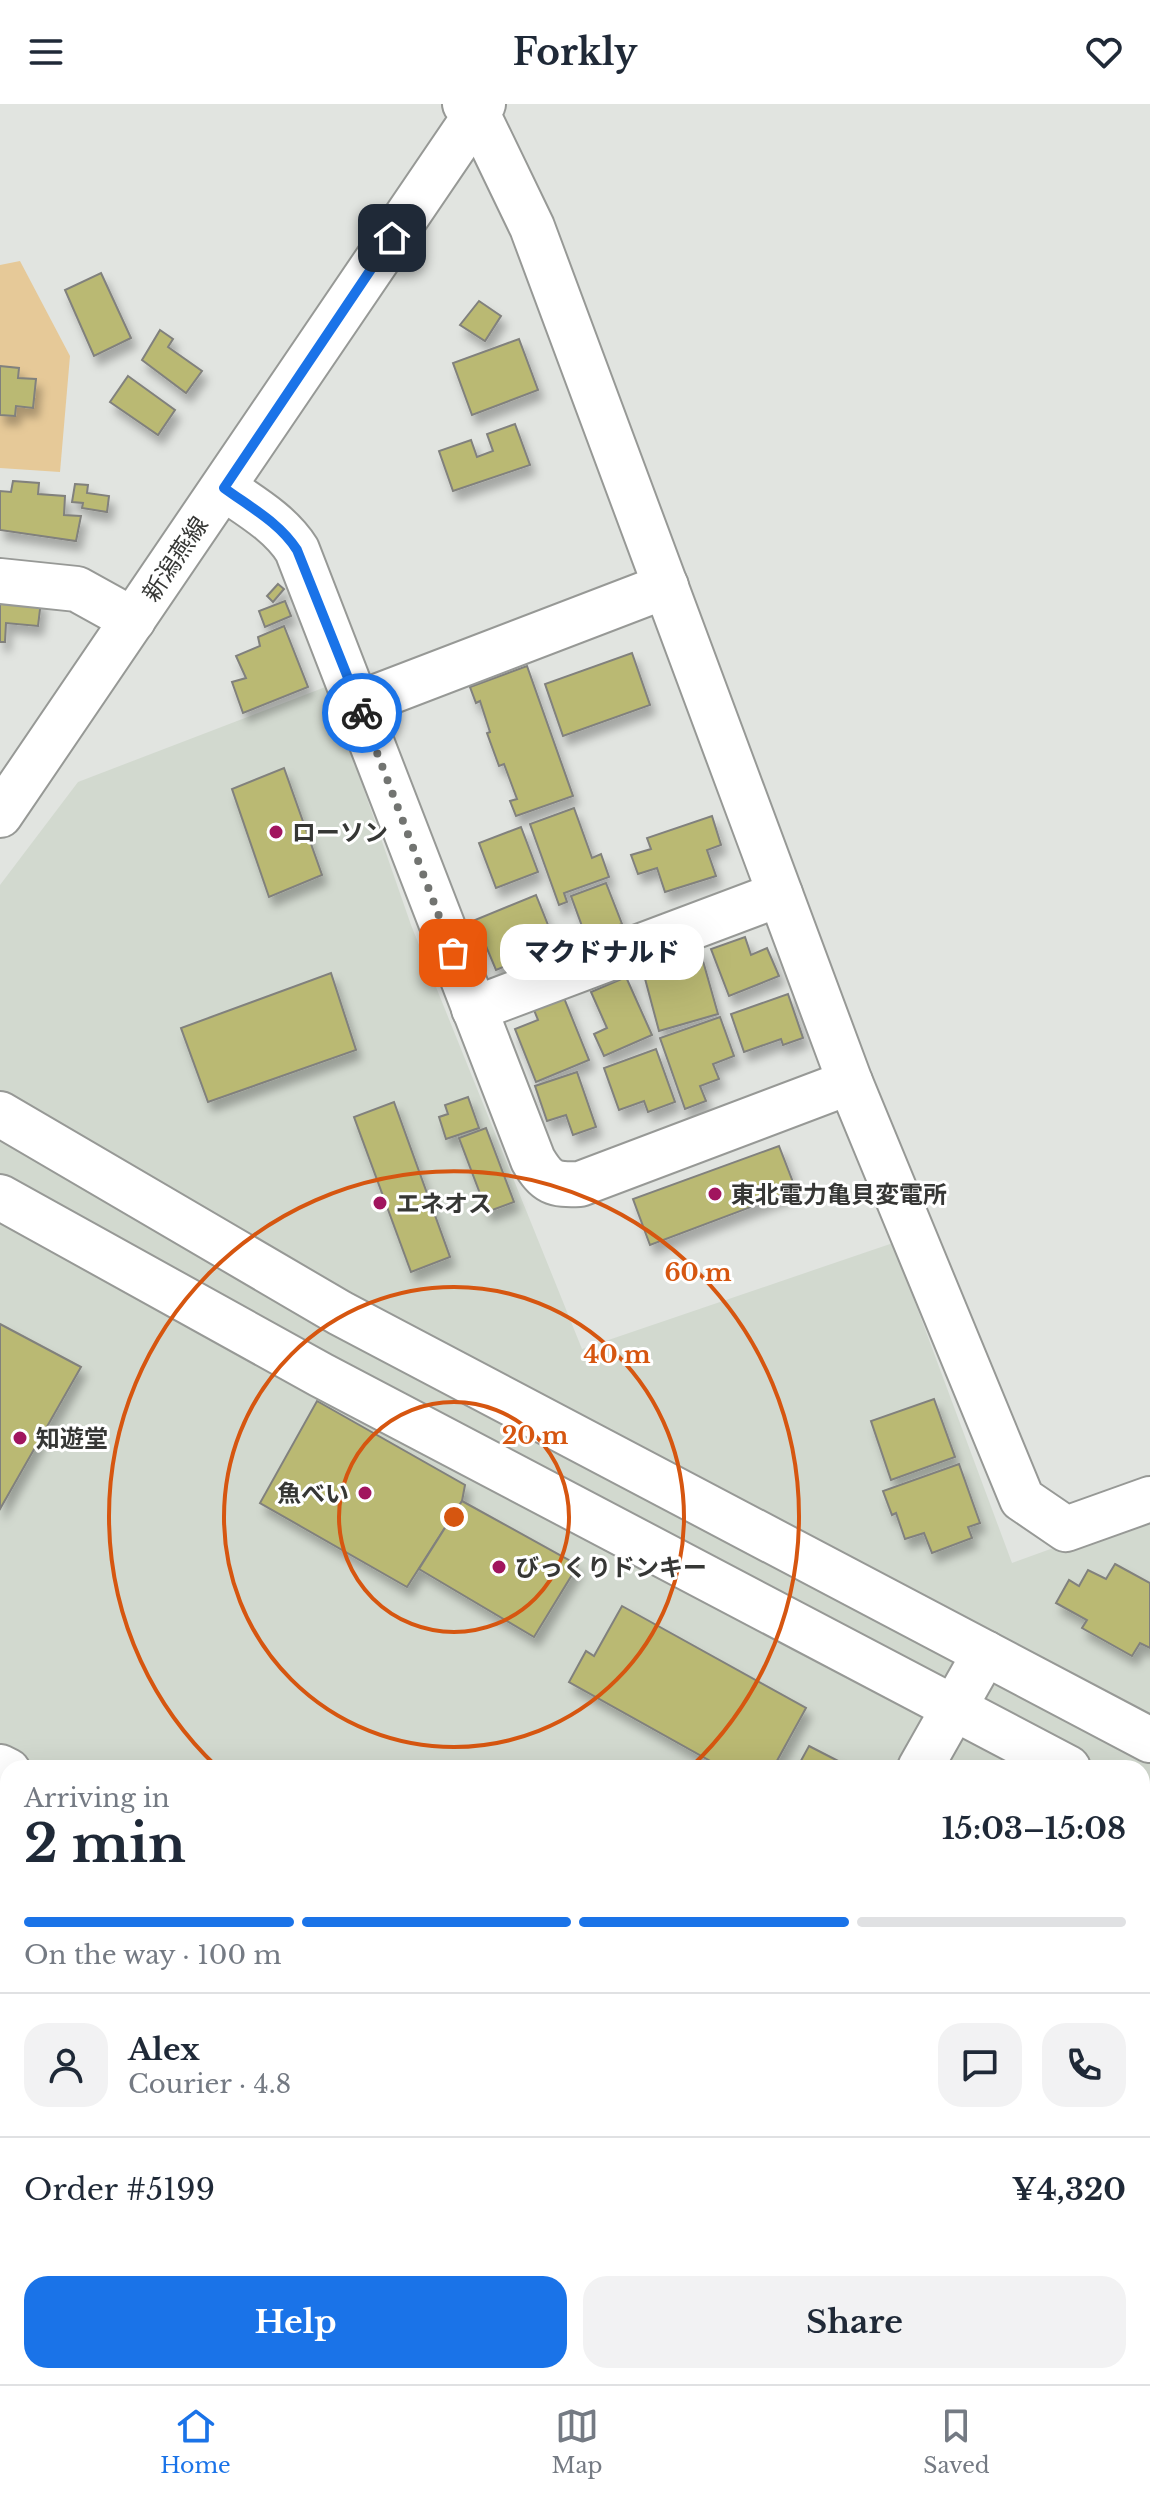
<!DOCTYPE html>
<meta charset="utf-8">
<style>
body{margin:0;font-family:"Libre Baskerville","Noto Sans JP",serif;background:#f2f2f3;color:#1f2937;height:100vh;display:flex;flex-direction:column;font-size:30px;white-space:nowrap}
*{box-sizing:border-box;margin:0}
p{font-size:26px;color:#747a83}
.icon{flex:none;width:44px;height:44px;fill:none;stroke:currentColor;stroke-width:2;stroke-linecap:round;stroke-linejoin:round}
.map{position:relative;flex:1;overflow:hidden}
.sheet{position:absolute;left:0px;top:1656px;width:1150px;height:624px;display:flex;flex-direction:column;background:#fff;border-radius:24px 24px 0 0;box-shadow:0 8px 32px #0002}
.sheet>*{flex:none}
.pin{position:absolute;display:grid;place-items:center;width:68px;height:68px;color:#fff;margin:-34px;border-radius:16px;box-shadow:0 4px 12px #0006}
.courier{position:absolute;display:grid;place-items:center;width:80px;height:80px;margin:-40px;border:6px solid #1a73e8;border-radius:50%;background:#fff;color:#222;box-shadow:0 2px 10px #0007}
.bubble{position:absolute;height:56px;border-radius:24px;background:#fff;box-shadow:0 8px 32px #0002;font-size:26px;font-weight:800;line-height:56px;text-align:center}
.headline em{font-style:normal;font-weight:800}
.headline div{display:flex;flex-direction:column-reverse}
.headline{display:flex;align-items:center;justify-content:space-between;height:136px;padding:0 24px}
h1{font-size:52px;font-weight:800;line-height:60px}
.bar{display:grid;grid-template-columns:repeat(4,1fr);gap:12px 8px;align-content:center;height:96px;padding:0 24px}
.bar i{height:10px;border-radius:6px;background:#e0e1e3}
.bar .active{background:#1a73e8}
.bar p{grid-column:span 4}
.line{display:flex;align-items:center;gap:20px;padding:0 24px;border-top:2px solid #e0e1e3}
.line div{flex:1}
.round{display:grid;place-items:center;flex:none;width:84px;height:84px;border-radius:24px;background:#f2f2f3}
.primary-button{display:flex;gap:16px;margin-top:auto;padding:16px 24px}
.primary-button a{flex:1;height:92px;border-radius:24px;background:#1a73e8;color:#fff;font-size:32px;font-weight:800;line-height:92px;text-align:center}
.primary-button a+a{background:#f2f2f3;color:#1f2937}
header{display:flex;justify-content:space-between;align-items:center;height:104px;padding:0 24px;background:#fff;font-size:36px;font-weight:800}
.menu{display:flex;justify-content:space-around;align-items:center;height:112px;border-top:2px solid #e0e1e3;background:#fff;font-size:22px;color:#747a83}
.menu a{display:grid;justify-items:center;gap:4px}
.menu .active{color:#1a73e8}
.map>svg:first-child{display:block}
.built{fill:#d2d9cf;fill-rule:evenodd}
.green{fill:#e6c998}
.building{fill:#bab973;stroke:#81817d;stroke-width:2;filter:url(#shadow)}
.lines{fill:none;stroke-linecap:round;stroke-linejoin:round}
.minor-casing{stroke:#979996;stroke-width:48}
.major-casing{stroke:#979996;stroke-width:48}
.minor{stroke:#fff;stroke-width:44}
.major{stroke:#fff;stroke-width:44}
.done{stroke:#727471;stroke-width:8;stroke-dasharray:0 14.4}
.route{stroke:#1a73e8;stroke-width:10}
.ring{fill:none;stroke:#d65610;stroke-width:4}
.poi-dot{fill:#a1155e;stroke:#fff;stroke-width:3}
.labels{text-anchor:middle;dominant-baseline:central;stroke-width:6;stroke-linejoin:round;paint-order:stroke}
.street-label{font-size:24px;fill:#363735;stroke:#fff}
.poi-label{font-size:24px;font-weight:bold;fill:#363735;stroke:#fff;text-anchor:start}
.centre{fill:#d65610;stroke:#fff;stroke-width:4}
.ring-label{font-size:24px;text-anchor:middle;font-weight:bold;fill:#d65610;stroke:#fff;stroke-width:6;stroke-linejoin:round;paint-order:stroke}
</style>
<header><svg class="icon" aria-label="menu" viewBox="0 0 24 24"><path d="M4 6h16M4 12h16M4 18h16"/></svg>Forkly<svg class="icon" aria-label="heart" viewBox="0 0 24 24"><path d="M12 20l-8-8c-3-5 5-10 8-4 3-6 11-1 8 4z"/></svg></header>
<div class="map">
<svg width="1150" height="2280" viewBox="0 0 1150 2280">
<defs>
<filter id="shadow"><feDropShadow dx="5" dy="9" stdDeviation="4" flood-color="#0004"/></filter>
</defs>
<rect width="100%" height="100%" fill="#e1e4e0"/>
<path class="built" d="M 328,582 L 411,821 L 582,1245 L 893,1139 L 1012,1459 L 1150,1409 L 1150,2280 L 0,2280 L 0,781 L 78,678 ZM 8,1664 L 1142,1664 L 1142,2272 L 8,2272 Z"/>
<path class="green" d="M 20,157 L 70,252 L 60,368 L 0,364 L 0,161 Z"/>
<g class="building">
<path d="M 101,169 L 131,234 L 94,252 L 65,186 Z"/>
<path d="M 479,197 L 501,212 L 485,237 L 460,221 Z"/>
<path d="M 160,226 L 173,235 L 168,243 L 202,267 L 186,289 L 142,256 Z"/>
<path d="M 519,235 L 538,286 L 472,311 L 453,259 Z"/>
<path d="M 0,262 L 19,264 L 18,274 L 36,275 L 33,304 L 16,302 L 15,312 L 0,311 Z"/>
<path d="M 128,272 L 175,306 L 158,331 L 110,298 Z"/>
<path d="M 515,320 L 530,361 L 453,387 L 439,347 L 471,336 L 477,353 L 493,347 L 487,330 Z"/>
<path d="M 13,377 L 39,379 L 38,390 L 65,392 L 64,411 L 81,412 L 76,437 L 0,426 L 0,387 L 11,388 Z"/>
<path d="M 75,380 L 88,381 L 87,389 L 109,392 L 107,408 L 82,404 L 83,399 L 72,398 Z"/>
<path d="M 278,480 L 284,485 L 273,498 L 267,492 Z"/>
<path d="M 0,493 L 41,497 L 38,522 L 6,519 L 5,538 L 0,538 Z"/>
<path d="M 285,497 L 291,512 L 265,523 L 259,507 Z"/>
<path d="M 284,522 L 308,583 L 243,609 L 232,578 L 246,574 L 236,552 L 260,542 L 258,533 Z"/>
<path d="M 632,549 L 650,601 L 563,632 L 545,580 Z"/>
<path d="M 527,562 L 573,692 L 516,712 L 510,697 L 517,695 L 504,660 L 499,662 L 487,629 L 490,628 L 480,597 L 476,599 L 470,583 Z"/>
<path d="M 284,664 L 322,771 L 269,793 L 232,685 Z"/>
<path d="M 574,704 L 592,754 L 601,750 L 609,773 L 564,789 L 567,798 L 559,801 L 530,720 Z"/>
<path d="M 712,712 L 721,741 L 707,746 L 716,772 L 665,788 L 657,764 L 638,770 L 631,751 L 651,745 L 647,734 Z"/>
<path d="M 521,723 L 538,768 L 496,784 L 479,739 Z"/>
<path d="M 606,779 L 622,820 L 586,833 L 571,792 Z"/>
<path d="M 536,791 L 556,841 L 496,866 L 475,816 Z"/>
<path d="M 745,833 L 751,851 L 767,844 L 779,872 L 729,892 L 711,845 Z"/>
<path d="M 699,843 L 718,910 L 659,927 L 644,871 L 669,864 L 665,852 Z"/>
<path d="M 331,869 L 356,946 L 208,998 L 181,924 Z"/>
<path d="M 626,873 L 652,931 L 604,952 L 594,930 L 607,924 L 591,888 Z"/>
<path d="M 788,890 L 803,934 L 783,941 L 781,935 L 744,948 L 731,910 Z"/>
<path d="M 564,894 L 589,956 L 536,978 L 515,925 L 538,916 L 534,906 Z"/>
<path d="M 720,913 L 734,952 L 713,960 L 719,975 L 700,982 L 706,997 L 685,1005 L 660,934 Z"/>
<path d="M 656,945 L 675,998 L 648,1008 L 644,997 L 619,1006 L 604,964 Z"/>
<path d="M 577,968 L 596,1023 L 573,1031 L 566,1011 L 547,1017 L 535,982 Z"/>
<path d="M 468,993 L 479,1024 L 446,1035 L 439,1013 L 448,1010 L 445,1001 Z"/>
<path d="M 394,998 L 450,1153 L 411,1168 L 354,1013 Z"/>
<path d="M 486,1024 L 514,1098 L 487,1108 L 459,1034 Z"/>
<path d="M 779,1042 L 796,1086 L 650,1141 L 633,1095 Z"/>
<path d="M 0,1220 L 81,1263 L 0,1405 Z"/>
<path d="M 934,1295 L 955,1353 L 891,1376 L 871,1317 Z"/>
<path d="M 317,1297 L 465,1381 L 462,1397 L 407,1483 L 260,1399 Z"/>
<path d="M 959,1360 L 980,1419 L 968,1423 L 972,1434 L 932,1449 L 924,1429 L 905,1435 L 896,1409 L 892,1411 L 883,1387 Z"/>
<path d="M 462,1397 L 578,1461 L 534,1533 L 419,1465 Z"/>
<path d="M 1115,1460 L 1150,1479 L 1150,1544 L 1140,1539 L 1132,1552 L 1082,1524 L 1087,1516 L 1056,1499 L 1069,1476 L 1079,1482 L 1088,1466 L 1106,1475 Z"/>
<path d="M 622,1502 L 806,1604 L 773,1664 L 723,1664 L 569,1578 L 586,1547 L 594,1552 Z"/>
<path d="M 809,1642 L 848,1662 L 847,1664 L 797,1664 Z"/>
<path d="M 0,1932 L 8,1936 L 8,2272 L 194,2272 L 190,2280 L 0,2280 Z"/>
<path d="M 1142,2113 L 1150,2117 L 1150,2165 L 1142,2179 Z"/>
<path d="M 1150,2165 L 1150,2280 L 1087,2280 L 1092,2272 L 1142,2272 L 1142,2179 Z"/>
<path d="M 732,2272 L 1092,2272 L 1087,2280 L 727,2280 Z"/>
</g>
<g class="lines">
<g class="minor-casing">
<g id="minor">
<path d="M 465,0 L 477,9 L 532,123 L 850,978 L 1022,1395 L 1066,1425 L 1150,1395"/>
<path d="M 224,384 C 250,402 280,419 297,446 L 533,1056 C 547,1079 553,1081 580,1080 L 850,978"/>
<path d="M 0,477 L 77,485 L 133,516"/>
<path d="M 358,600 L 666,482"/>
<path d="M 474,905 L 780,790"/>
<path d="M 0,1010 L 340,1209 L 1150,1636"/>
<path d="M 0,1093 L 321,1271 L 1068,1664"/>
<path d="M 0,1663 L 8,1667"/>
<path d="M 920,1664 L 985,1549"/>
<path d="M 1142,1702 L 1150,1706"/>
<path d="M 585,2273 L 598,2280"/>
</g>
</g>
<g class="major-casing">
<path id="major" d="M 0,711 L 483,0"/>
</g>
<use href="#minor" class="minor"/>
<use href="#major" class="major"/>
</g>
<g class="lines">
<path class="done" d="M 362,609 L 453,849"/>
<path class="route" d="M 362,609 L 297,446 C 280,419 250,403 224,384 L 392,134"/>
</g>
<g class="ring">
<circle cx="454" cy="1413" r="115"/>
<circle cx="454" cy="1413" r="230"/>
<path d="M217 1663A345 345 0 1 1 691 1663"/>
</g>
<g class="poi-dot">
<circle cx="276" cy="728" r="8"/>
<circle cx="715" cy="1090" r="8"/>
<circle cx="380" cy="1099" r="8"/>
<circle cx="20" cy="1334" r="8"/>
<circle cx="365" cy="1389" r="8"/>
<circle cx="499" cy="1463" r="8"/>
</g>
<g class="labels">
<g class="street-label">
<text transform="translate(175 455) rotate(-56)">新潟燕線</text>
</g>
<g class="poi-label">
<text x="292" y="728">ローソン</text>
<text x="731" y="1090">東北電力亀貝変電所</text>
<text x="396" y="1099">エネオス</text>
<text x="36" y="1334">知遊堂</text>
<text x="349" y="1389" text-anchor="end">魚べい</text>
<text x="515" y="1463">びっくりドンキー</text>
</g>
</g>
<circle cx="454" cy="1413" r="12" class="centre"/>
<g class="ring-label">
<text x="698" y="1177">60 m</text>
<text x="617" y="1259">40 m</text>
<text x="535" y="1340">20 m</text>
</g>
</svg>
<div class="pin" style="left:453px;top:849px;background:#ea580c"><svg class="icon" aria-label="bag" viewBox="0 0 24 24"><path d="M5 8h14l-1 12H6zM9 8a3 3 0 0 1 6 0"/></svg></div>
<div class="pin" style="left:392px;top:134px;background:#1f2937"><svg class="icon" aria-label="home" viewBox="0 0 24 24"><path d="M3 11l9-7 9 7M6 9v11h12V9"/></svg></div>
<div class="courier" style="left:362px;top:609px"><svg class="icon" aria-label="bike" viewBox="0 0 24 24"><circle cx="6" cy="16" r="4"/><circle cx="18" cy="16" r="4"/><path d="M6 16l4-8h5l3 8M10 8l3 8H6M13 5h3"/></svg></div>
<div class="bubble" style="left:500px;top:820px;width:204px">マクドナルド</div>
<section class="sheet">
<div class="headline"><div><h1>2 min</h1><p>Arriving in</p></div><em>15:03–15:08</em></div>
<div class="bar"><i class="active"></i><i class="active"></i><i class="active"></i><i></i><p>On the way · 100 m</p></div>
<div class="line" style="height:144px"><a class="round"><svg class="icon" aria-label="person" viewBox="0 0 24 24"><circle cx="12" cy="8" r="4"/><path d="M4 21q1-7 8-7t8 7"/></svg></a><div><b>Alex</b><p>Courier · 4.8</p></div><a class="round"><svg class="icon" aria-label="chat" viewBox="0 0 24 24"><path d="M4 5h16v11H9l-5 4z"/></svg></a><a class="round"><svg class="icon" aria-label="phone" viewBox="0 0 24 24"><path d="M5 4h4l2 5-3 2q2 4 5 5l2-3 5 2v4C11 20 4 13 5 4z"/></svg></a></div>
<div class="line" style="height:104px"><div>Order #5199</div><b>¥4,320</b></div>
<div class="primary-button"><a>Help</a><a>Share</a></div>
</section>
</div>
<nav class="menu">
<a class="active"><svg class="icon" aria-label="home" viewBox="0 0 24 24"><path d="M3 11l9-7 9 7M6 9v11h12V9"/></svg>Home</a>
<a><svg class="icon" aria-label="map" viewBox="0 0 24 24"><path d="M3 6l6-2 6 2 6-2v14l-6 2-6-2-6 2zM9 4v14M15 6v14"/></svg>Map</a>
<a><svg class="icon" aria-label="saved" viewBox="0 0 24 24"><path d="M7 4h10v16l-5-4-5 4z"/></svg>Saved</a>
</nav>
